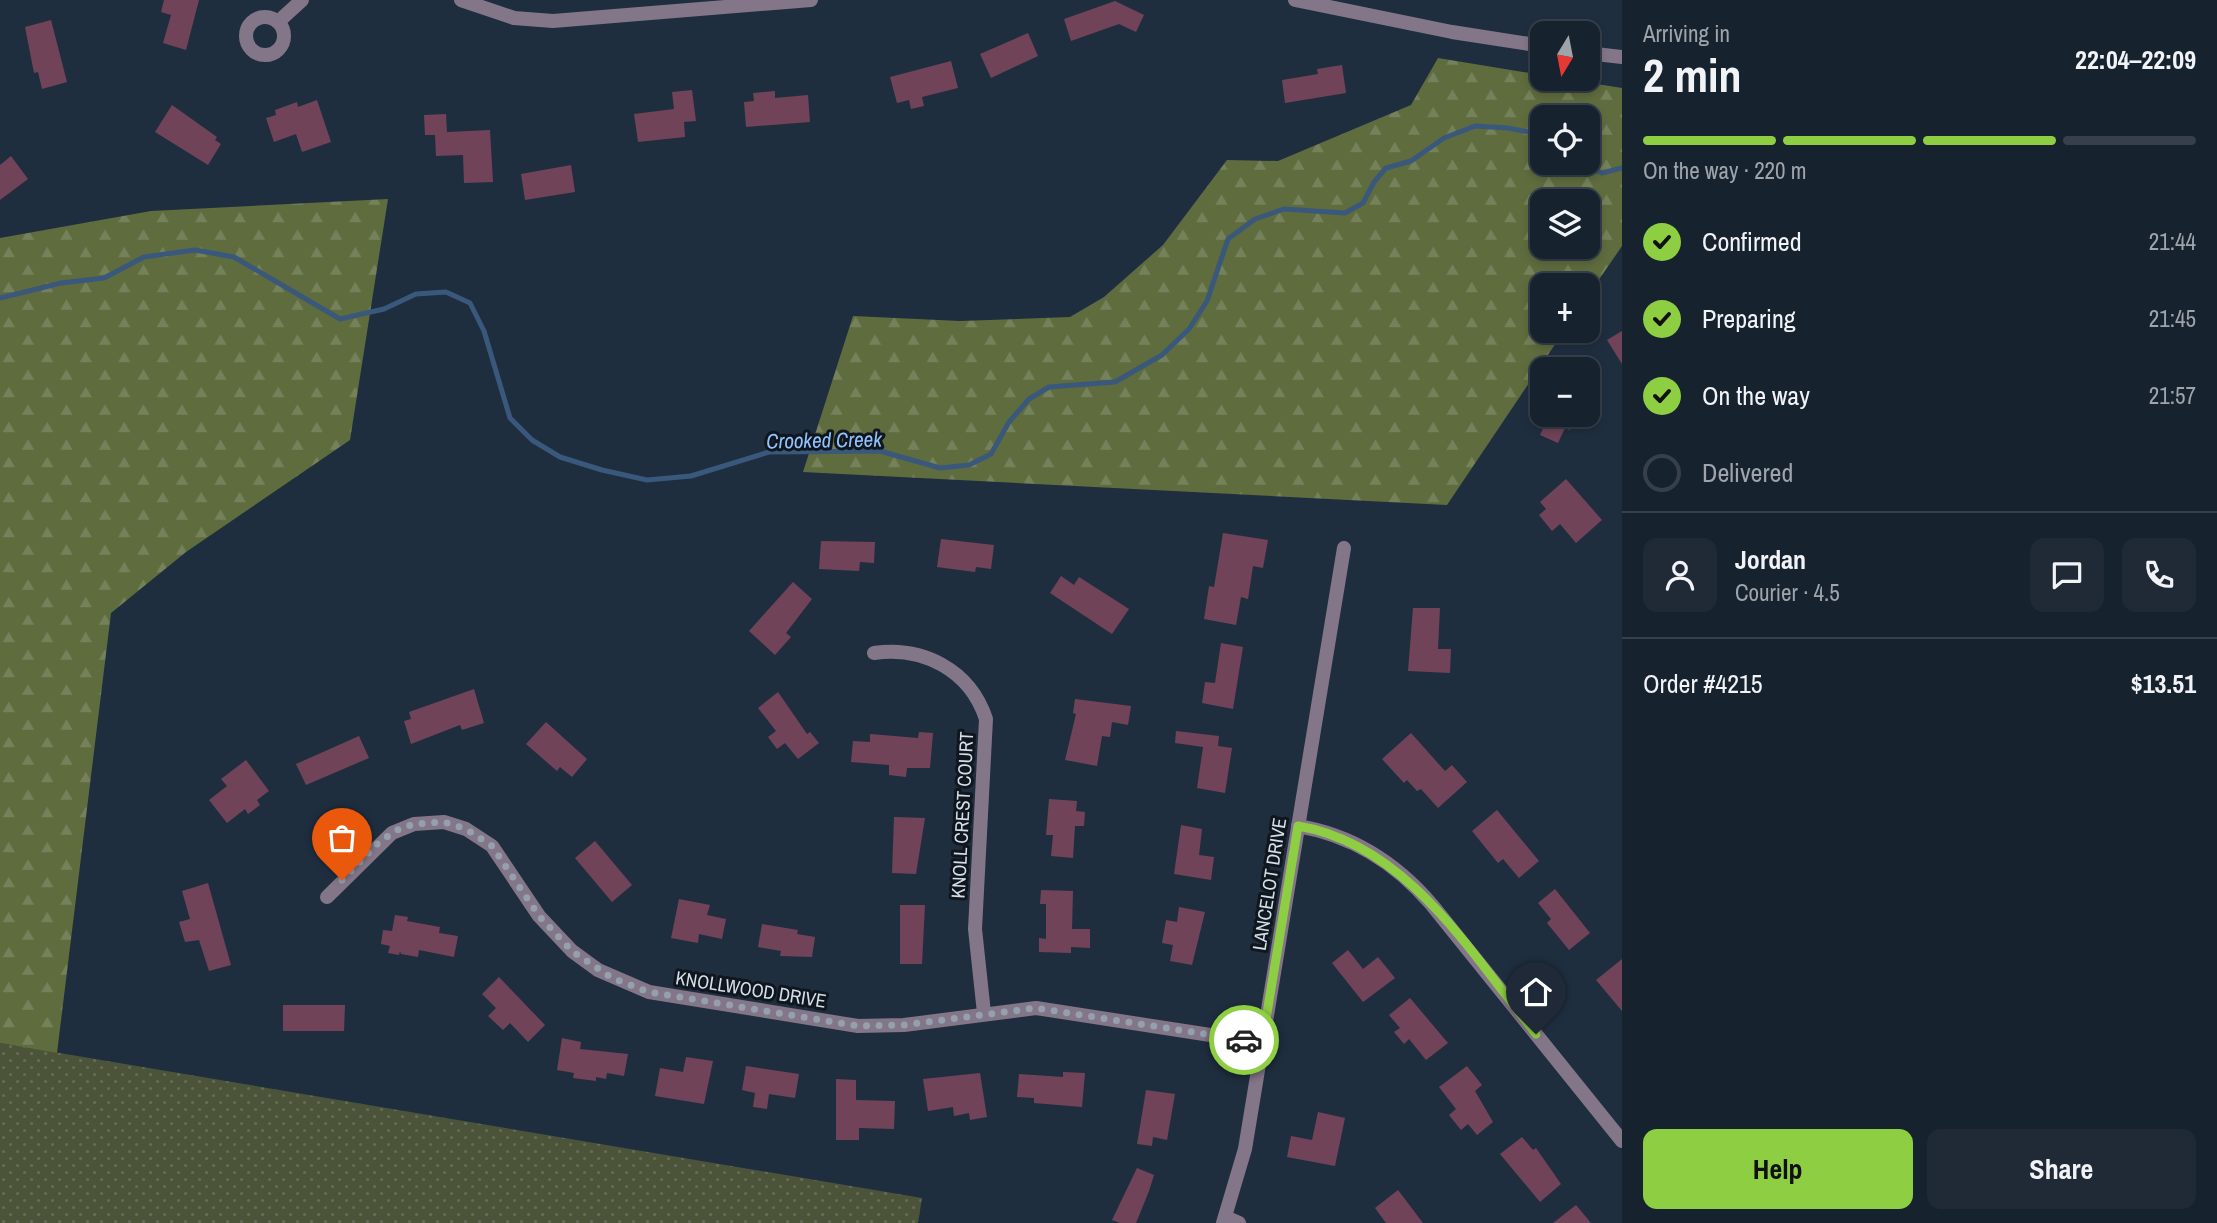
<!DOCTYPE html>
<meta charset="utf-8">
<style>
body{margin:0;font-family:"Archivo Narrow",sans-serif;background:#202a37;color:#f1f3f6;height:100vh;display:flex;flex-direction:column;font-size:26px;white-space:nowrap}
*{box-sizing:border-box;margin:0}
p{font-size:23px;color:#9ea4aa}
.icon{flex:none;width:38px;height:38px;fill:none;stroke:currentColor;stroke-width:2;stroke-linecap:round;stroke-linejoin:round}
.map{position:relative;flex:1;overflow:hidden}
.side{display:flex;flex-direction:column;background:#17222f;width:595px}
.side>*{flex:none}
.needle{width:46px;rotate:190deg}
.tools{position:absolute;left:1530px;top:21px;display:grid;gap:14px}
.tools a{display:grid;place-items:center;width:70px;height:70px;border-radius:14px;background:#17222f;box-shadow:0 4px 10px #0003,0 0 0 2px #363f4b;font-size:35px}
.pin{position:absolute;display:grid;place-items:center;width:60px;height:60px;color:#fff;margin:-72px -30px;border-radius:50% 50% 50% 0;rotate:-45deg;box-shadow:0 0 7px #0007}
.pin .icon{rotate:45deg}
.courier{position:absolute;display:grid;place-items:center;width:70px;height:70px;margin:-35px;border:5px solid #8ece43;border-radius:50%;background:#fff;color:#222;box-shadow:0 2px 9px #0007}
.overview em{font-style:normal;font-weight:700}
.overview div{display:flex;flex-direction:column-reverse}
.overview{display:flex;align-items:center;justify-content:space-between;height:119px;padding:0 21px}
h1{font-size:46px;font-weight:700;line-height:52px}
.bar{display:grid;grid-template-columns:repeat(4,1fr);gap:10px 7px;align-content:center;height:84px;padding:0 21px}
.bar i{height:9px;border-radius:5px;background:#363f4b}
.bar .current{background:#8ece43}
.bar p{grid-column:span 4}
.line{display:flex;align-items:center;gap:18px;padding:0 21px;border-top:2px solid #363f4b}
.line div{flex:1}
.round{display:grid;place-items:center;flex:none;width:74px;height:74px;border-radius:14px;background:#202a37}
ol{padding:0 21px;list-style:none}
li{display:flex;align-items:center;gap:21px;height:77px}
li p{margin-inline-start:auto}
li .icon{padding:7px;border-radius:50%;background:#8ece43;color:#111;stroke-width:4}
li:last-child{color:#9ea4aa}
li i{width:38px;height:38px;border:4px solid #363f4b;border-radius:50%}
.primary-button{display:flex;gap:14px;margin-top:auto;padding:14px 21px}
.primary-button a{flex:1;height:80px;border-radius:14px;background:#8ece43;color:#111;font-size:28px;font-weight:700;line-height:80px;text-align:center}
.primary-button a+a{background:#202a37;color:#f1f3f6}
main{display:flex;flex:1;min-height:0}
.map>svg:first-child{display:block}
.grass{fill:url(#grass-dots)}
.forest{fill:url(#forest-firs);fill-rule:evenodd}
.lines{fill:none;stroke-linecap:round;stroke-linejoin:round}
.stream{stroke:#3a587c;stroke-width:5}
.building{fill:#714358}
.minor{stroke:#837688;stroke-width:14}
.done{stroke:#95a0ae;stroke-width:7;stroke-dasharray:0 12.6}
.route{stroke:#8ece43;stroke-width:9}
.labels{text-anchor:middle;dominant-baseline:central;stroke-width:6;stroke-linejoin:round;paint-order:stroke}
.street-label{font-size:19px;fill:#d4dee9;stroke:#0f161d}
.water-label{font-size:21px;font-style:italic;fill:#91c3fe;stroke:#0f161d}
</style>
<main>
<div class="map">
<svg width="1622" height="1223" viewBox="0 0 1622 1223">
<defs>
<pattern id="grass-dots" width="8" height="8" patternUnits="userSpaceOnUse" patternTransform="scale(1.75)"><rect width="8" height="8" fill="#4b5339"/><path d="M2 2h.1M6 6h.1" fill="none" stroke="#646b56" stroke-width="1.8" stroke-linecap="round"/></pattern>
<pattern id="forest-firs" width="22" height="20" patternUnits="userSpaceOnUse" patternTransform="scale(1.75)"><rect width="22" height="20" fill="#5f6c3e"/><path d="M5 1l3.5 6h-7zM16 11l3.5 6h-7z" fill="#75815a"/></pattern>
</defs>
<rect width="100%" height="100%" fill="#1f2e3f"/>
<path class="grass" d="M 0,1043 L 922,1198 L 918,1223 L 0,1223 Z"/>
<g class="forest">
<path d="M 1438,58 L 1542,75 L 1542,79 L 1565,79 L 1622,88 L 1622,246 L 1587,297 L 1587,285 L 1542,285 L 1542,331 L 1564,331 L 1447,505 L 803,472 L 853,316 L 960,321 L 1070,317 L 1104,297 L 1163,245 L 1227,160 L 1278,161 L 1411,105 ZM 1542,117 L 1587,117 L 1587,163 L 1542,163 ZM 1587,201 L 1587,247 L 1542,247 L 1542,201 Z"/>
<path d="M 388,199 L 350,440 L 186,552 L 111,613 L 57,1053 L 0,1043 L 0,238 L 151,211 Z"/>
</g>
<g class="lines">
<g class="stream">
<path d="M 1574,163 L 1602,173 L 1622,168"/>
<path d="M 0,298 L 61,283 L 104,278 L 144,257 L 195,250 L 234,257 L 340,319 L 384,309 L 416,294 L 446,292 L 470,303 L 484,331 L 510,418 L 532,440 L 560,457 L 602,470 L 647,480 L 691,476 L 769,452 L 880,451 L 940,468 L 969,465 L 991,454 L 1009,422 L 1029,399 L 1049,387 L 1115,382 L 1162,355 L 1189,329 L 1207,301 L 1228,239 L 1255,219 L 1284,209 L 1345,213 L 1363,203 L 1374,182 L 1386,168 L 1411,161 L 1444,138 L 1475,126 L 1508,128 L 1529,132 L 1542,140"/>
</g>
</g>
<g class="building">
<path d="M 164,0 L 199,0 L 186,50 L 163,43 L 171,15 L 161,12 Z"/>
<path d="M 1115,1 L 1144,15 L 1136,32 L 1119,24 L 1071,41 L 1064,19 Z"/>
<path d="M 51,20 L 67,82 L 42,89 L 38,72 L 34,73 L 25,27 Z"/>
<path d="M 1028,33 L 1038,56 L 991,78 L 980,54 Z"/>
<path d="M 951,61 L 958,88 L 922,97 L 924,106 L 911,109 L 909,100 L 897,103 L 890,77 Z"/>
<path d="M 1342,65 L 1346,93 L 1285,103 L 1282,80 L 1318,74 L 1317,69 Z"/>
<path d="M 692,90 L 696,121 L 684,122 L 685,137 L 638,142 L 634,114 L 674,109 L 672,92 Z"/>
<path d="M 775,91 L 775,98 L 808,95 L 810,122 L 746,127 L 744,102 L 754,101 L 753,93 Z"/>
<path d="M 317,100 L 331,142 L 302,152 L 296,134 L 274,142 L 266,118 L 276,115 L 275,110 L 297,102 L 298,107 Z"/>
<path d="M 172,105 L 217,137 L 215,140 L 221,144 L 208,165 L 155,132 Z"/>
<path d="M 446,114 L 447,132 L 490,130 L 493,182 L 464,183 L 463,155 L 436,156 L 435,135 L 425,135 L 424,115 Z"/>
<path d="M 11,156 L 28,179 L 0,200 L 0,165 Z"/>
<path d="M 571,165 L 575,192 L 525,200 L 521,174 Z"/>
<path d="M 1622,331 L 1622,364 L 1607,340 Z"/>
<path d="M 1536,415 L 1577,415 L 1570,430 L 1565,428 L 1558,443 L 1540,435 L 1547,420 Z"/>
<path d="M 1566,479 L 1602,520 L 1576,543 L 1560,524 L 1552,531 L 1539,515 L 1546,509 L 1540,502 Z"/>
<path d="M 1223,533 L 1268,540 L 1263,568 L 1253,566 L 1248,599 L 1241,597 L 1236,625 L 1204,619 L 1209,586 L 1214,587 Z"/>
<path d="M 941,539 L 994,545 L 991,569 L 976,567 L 975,572 L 937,567 Z"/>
<path d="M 821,541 L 875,542 L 874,563 L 860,562 L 859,571 L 819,569 Z"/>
<path d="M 1061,576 L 1074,585 L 1079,577 L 1129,609 L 1112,634 L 1050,593 Z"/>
<path d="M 793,582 L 812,599 L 786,633 L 791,637 L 775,655 L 749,631 Z"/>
<path d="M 1413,608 L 1440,608 L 1438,649 L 1451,649 L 1450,673 L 1408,671 Z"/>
<path d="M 1221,643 L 1243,647 L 1233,709 L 1202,703 L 1205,682 L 1215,683 Z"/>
<path d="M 474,689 L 484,723 L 462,730 L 460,725 L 411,744 L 404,721 L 411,719 L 409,712 Z"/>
<path d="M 778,692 L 807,734 L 810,732 L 819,743 L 798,759 L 785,743 L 777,749 L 768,737 L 776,731 L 758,708 Z"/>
<path d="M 1075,699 L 1131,706 L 1128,725 L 1112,722 L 1110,737 L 1102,736 L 1097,766 L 1065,760 L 1076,714 L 1073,713 Z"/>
<path d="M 546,722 L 587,759 L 572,777 L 560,767 L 557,771 L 526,744 Z"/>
<path d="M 1176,731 L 1219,736 L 1218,746 L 1232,748 L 1225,793 L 1197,788 L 1203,747 L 1175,743 Z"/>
<path d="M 919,732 L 933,733 L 930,768 L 907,768 L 906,777 L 889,775 L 889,765 L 851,762 L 853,741 L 870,742 L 870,734 L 918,738 Z"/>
<path d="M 1411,733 L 1445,771 L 1452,765 L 1467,782 L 1438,808 L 1421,789 L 1417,791 L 1407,780 L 1404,783 L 1382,759 Z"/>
<path d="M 359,736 L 369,758 L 306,785 L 296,764 Z"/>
<path d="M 246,760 L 269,791 L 257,800 L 260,805 L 248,814 L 245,809 L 227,823 L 209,800 L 227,786 L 221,779 Z"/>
<path d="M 1049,799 L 1077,801 L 1076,811 L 1085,812 L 1084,826 L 1075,826 L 1073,858 L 1051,856 L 1053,835 L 1046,835 Z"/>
<path d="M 1497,810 L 1539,861 L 1519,878 L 1503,859 L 1498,863 L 1472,831 Z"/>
<path d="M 894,817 L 925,818 L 916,874 L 892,873 Z"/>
<path d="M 1181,825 L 1202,829 L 1199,855 L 1214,857 L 1211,880 L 1174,874 Z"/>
<path d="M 595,841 L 632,885 L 612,902 L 575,858 Z"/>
<path d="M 208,883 L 231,965 L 209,971 L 199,940 L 185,942 L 179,922 L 190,919 L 182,891 Z"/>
<path d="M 1555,889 L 1590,933 L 1569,950 L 1547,923 L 1551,919 L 1538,903 Z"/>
<path d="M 1041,890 L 1073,891 L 1072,929 L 1090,929 L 1090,948 L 1071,947 L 1071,953 L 1039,952 L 1039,938 L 1046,939 L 1046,904 L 1040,904 Z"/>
<path d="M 679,899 L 710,905 L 707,915 L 726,919 L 722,939 L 699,934 L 698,943 L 671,938 Z"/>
<path d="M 900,905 L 925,905 L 922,964 L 900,964 Z"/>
<path d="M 1179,907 L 1205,912 L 1192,965 L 1170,961 L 1173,945 L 1162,943 L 1166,920 L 1177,922 Z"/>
<path d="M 395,915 L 408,917 L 407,921 L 440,927 L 439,933 L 458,936 L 454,957 L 419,950 L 418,957 L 401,954 L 400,951 L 399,955 L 388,953 L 390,946 L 381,944 L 383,930 L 392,931 Z"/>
<path d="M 762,924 L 798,930 L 797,934 L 815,937 L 812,957 L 780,956 L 781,951 L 758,947 Z"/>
<path d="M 1348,950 L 1363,969 L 1378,957 L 1395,978 L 1363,1002 L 1332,963 Z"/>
<path d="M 1622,959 L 1622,1011 L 1596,980 Z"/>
<path d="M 499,977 L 545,1025 L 528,1042 L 510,1023 L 503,1030 L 488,1016 L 496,1008 L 482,994 Z"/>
<path d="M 1410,998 L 1448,1043 L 1426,1060 L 1409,1039 L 1404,1044 L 1394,1032 L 1400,1028 L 1389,1015 Z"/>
<path d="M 283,1005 L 345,1005 L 344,1031 L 283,1031 Z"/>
<path d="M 562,1038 L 581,1042 L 580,1049 L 628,1054 L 624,1076 L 607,1073 L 606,1079 L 596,1077 L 596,1081 L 573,1078 L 574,1073 L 557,1070 Z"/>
<path d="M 686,1057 L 713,1061 L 704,1104 L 655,1096 L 660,1068 L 683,1072 Z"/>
<path d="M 746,1066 L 799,1074 L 795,1098 L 769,1094 L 767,1109 L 753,1107 L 755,1093 L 742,1090 Z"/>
<path d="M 1467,1066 L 1482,1085 L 1475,1091 L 1493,1122 L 1477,1135 L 1468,1124 L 1461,1130 L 1449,1115 L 1456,1109 L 1439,1087 Z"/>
<path d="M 1063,1072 L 1085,1073 L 1082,1107 L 1034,1103 L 1034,1098 L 1017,1097 L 1019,1074 L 1063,1077 Z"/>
<path d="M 980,1073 L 987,1117 L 970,1120 L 969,1113 L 954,1116 L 953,1107 L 928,1111 L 923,1079 Z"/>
<path d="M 836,1079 L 856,1080 L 856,1100 L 895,1101 L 894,1129 L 859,1128 L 859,1140 L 836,1140 Z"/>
<path d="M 1146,1090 L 1175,1094 L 1167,1140 L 1153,1137 L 1152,1146 L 1137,1144 Z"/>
<path d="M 1318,1112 L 1345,1118 L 1335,1166 L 1287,1157 L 1291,1136 L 1312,1140 Z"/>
<path d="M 1522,1137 L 1533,1150 L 1536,1148 L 1561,1184 L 1540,1202 L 1500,1154 Z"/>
<path d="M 1137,1168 L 1154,1175 L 1149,1191 L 1136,1223 L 1120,1223 L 1112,1220 Z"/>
<path d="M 1398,1190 L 1423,1223 L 1386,1223 L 1375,1208 Z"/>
<path d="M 1576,1205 L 1591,1223 L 1553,1223 Z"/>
</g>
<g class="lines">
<g class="minor">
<path d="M 461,0 L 514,18 L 553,21 L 811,0"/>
<path d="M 1295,0 L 1452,32 L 1542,46"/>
<circle cx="265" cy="36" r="19"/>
<path d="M 278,22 L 302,0"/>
<path d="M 1587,53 L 1622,57"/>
<path d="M 874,653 C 923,646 970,670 986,719 L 975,929 L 984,1013"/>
<path d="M 1298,826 C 1352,835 1397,864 1432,905 L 1622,1141"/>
<path d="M 327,897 L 392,833 L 414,824 L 444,822 L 466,829 L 492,846 L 539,916 L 572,951 L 598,970 L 649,992 L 858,1026 L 904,1025 L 1036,1008 L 1262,1043"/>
<path d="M 1225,1217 L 1239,1223"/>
<path d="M 1223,1223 L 1245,1149 L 1344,548"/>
</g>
</g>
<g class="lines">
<path class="done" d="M 342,880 L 379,842 L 399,829 L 414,824 L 444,822 L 466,829 L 492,846 L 539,916 L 572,951 L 612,978 L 649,992 L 858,1026 L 904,1025 L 1036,1008 L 1244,1040"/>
<path class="route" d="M 1244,1040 L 1262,1043 L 1298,826 C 1407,844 1471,953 1536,1034"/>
</g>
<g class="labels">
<g class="street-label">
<text transform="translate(962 815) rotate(-87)">KNOLL CREST COURT</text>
<text transform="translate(1269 884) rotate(-81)">LANCELOT DRIVE</text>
<text transform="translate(751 989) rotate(9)">KNOLLWOOD DRIVE</text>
</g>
<g class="water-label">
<text transform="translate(824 440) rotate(-1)">Crooked Creek</text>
</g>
</g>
</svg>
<div class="tools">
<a><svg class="needle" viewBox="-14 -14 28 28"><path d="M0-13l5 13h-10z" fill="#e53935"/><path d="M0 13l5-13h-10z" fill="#9ea4aa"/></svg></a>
<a><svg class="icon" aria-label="locate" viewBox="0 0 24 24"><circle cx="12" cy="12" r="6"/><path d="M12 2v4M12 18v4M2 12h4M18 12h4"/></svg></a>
<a><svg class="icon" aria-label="layers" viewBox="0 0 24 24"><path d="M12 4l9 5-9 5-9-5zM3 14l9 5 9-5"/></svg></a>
<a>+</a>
<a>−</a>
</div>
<div class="pin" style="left:342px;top:880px;background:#ea580c"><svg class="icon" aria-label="bag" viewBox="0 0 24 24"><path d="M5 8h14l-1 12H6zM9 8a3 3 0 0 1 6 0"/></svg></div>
<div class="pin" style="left:1536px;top:1034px;background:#1f2937"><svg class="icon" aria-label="home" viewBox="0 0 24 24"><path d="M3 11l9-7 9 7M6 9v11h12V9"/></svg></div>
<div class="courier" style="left:1244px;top:1040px"><svg class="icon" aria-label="car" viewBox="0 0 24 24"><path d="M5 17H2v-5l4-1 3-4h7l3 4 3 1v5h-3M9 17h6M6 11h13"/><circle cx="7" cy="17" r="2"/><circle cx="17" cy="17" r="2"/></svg></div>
</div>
<section class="side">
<div class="overview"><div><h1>2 min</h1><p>Arriving in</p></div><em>22:04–22:09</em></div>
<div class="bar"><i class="current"></i><i class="current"></i><i class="current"></i><i></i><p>On the way · 220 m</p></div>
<ol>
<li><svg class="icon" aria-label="check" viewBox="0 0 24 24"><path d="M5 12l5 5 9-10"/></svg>Confirmed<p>21:44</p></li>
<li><svg class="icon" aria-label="check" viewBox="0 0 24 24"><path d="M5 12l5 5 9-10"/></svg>Preparing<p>21:45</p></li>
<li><svg class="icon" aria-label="check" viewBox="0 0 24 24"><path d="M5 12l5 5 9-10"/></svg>On the way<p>21:57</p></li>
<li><i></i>Delivered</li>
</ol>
<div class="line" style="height:126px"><a class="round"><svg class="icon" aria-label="person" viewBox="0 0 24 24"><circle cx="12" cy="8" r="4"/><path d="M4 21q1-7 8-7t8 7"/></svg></a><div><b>Jordan</b><p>Courier · 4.5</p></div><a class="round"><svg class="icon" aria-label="chat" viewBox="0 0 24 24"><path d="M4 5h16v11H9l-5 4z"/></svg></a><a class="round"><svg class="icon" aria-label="phone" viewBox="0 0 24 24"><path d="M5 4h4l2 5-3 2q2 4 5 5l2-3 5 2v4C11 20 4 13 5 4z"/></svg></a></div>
<div class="line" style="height:91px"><div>Order #4215</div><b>$13.51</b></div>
<div class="primary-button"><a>Help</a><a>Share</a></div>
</section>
</main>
